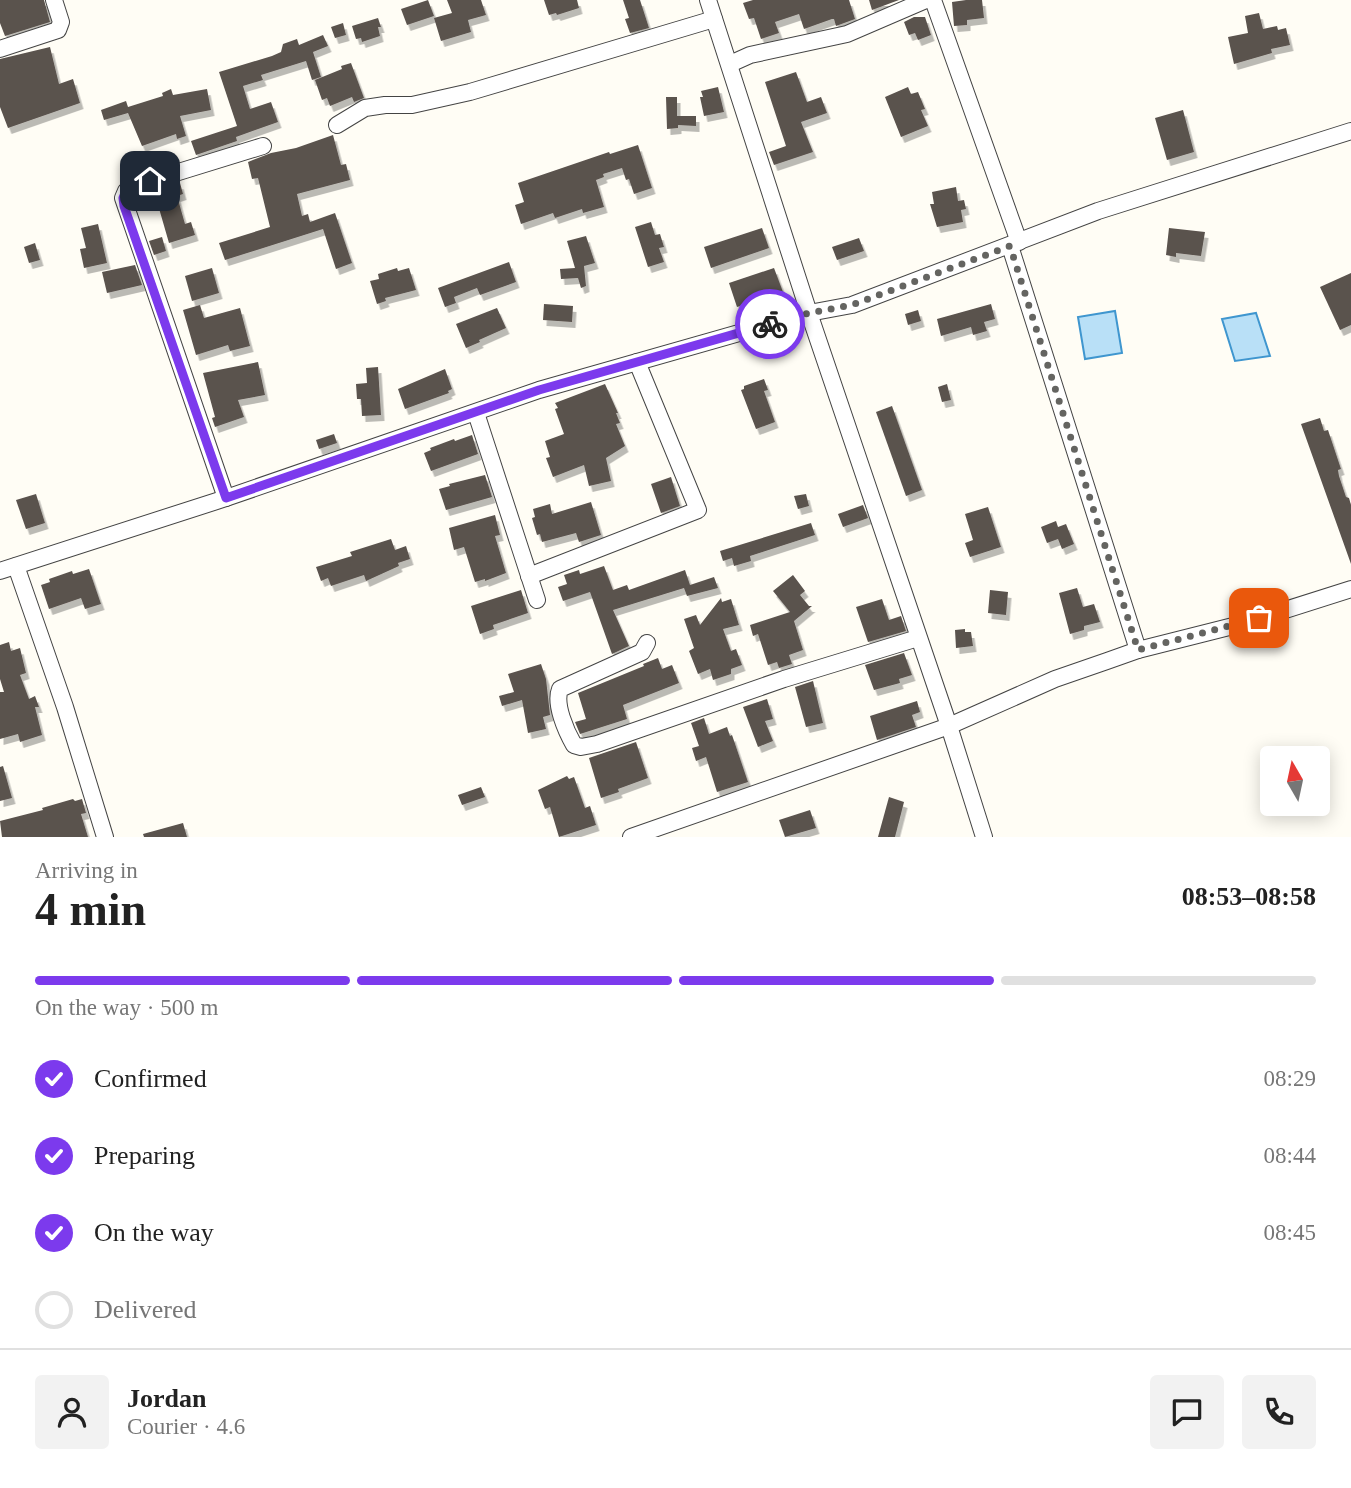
<!DOCTYPE html>
<meta charset="utf-8">
<style>
body{margin:0;font-family:Georgia,serif;background:#f2f2f2;color:#222;height:100vh;display:flex;flex-direction:column;font-size:26px;white-space:nowrap}
*{box-sizing:border-box;margin:0}
p{font-size:23px;color:#767676}
.icon{flex:none;width:38px;height:38px;fill:none;stroke:currentColor;stroke-width:2;stroke-linecap:round;stroke-linejoin:round}
.map{position:relative;height:837px;overflow:hidden}
.panel{display:flex;flex-direction:column;background:#fff;flex:1}
.panel>*{flex:none}
.needle{width:46px;rotate:351deg}
.tools{position:absolute;left:1260px;top:746px;display:grid;gap:14px}
.tools a{display:grid;place-items:center;width:70px;height:70px;border-radius:7px;background:#fff;box-shadow:0 4px 18px #0003;font-size:35px}
.pin{position:absolute;display:grid;place-items:center;width:60px;height:60px;color:#fff;margin:-30px;border-radius:14px;box-shadow:0 4px 10px #0006}
.courier{position:absolute;display:grid;place-items:center;width:70px;height:70px;margin:-35px;border:5px solid #7c3aed;border-radius:50%;background:#fff;color:#222;box-shadow:0 2px 9px #0007}
.headline em{font-style:normal;font-weight:700}
.headline div{display:flex;flex-direction:column-reverse}
.headline{display:flex;align-items:center;justify-content:space-between;height:119px;padding:0 35px}
h1{font-size:46px;font-weight:700;line-height:52px}
.bar{display:grid;grid-template-columns:repeat(4,1fr);gap:10px 7px;align-content:center;height:84px;padding:0 35px}
.bar i{height:9px;border-radius:5px;background:#e0e0e0}
.bar .selected{background:#7c3aed}
.bar p{grid-column:span 4}
.line{display:flex;align-items:center;gap:18px;padding:0 35px;border-top:2px solid #e0e0e0}
.line div{flex:1}
.round{display:grid;place-items:center;flex:none;width:74px;height:74px;border-radius:7px;background:#f2f2f2}
ol{padding:0 35px;list-style:none}
li{display:flex;align-items:center;gap:21px;height:77px}
li p{margin-inline-start:auto}
li .icon{padding:7px;border-radius:50%;background:#7c3aed;color:#fff;stroke-width:4}
li:last-child{color:#767676}
li i{width:38px;height:38px;border:4px solid #e0e0e0;border-radius:50%}
.map>svg:first-child{display:block}
.water{fill:#b9e0f7;stroke:#3f96cf;stroke-width:2}
.building{fill:#5a524d;filter:url(#shadow)}
.lines{fill:none;stroke-linecap:round;stroke-linejoin:round}
.minor-casing{stroke:#444;stroke-width:18}
.minor{stroke:#fff;stroke-width:16}
.done{stroke:#646461;stroke-width:7;stroke-dasharray:0 12.6}
.route{stroke:#7c3aed;stroke-width:9}
</style>
<div class="map">
<svg width="1351" height="837" viewBox="0 0 1351 837">
<defs>
<filter id="shadow"><feDropShadow dx="3.5" dy="6" stdDeviation="0" flood-color="#0004"/></filter>
</defs>
<rect width="100%" height="100%" fill="#fffdf5"/>
<g class="water">
<path d="M 1115,311 L 1122,353 L 1085,359 L 1078,317 Z"/>
<path d="M 1256,313 L 1270,356 L 1235,361 L 1222,319 Z"/>
</g>
<g class="building">
<path d="M 0,0 L 44,0 L 50,22 L 5,36 L 0,23 Z"/>
<path d="M 428,0 L 434,16 L 407,25 L 401,9 Z"/>
<path d="M 447,0 L 481,0 L 486,15 L 468,20 L 471,32 L 441,41 L 434,18 L 452,13 Z"/>
<path d="M 544,0 L 577,0 L 579,8 L 557,15 L 556,13 L 549,15 Z"/>
<path d="M 623,0 L 640,0 L 649,28 L 630,33 L 625,19 L 629,18 Z"/>
<path d="M 753,0 L 849,0 L 855,19 L 836,26 L 834,19 L 832,19 L 804,29 L 799,14 L 775,22 L 779,33 L 761,39 L 754,18 L 749,19 L 743,3 Z"/>
<path d="M 869,0 L 899,0 L 872,10 Z"/>
<path d="M 966,0 L 982,0 L 984,18 L 967,20 L 967,25 L 954,26 L 952,2 Z"/>
<path d="M 1259,13 L 1263,29 L 1277,26 L 1278,30 L 1286,28 L 1290,45 L 1271,49 L 1272,53 L 1234,64 L 1228,37 L 1248,33 L 1245,16 Z"/>
<path d="M 914,17 L 925,17 L 931,35 L 918,40 L 915,33 L 909,35 L 904,22 Z"/>
<path d="M 378,18 L 381,27 L 378,27 L 380,36 L 362,42 L 361,38 L 356,39 L 352,26 Z"/>
<path d="M 343,23 L 346,35 L 335,38 L 331,27 Z"/>
<path d="M 323,35 L 328,46 L 313,52 L 321,77 L 312,80 L 306,61 L 261,75 L 263,80 L 243,86 L 250,109 L 271,102 L 278,122 L 236,137 L 237,141 L 196,155 L 191,141 L 237,126 L 219,72 L 272,56 L 281,52 L 283,44 L 297,39 L 299,45 Z"/>
<path d="M 50,47 L 59,84 L 73,79 L 80,103 L 8,128 L 0,107 L 0,59 Z"/>
<path d="M 351,63 L 364,98 L 354,102 L 352,97 L 330,106 L 327,98 L 322,100 L 315,80 L 342,69 L 341,66 Z"/>
<path d="M 796,72 L 807,102 L 821,97 L 827,113 L 801,122 L 813,152 L 774,165 L 769,152 L 786,146 L 765,82 Z"/>
<path d="M 718,87 L 724,112 L 704,116 L 700,97 L 703,97 L 701,91 Z"/>
<path d="M 908,87 L 911,94 L 918,92 L 925,109 L 921,110 L 928,126 L 901,137 L 885,97 Z"/>
<path d="M 171,89 L 173,95 L 207,89 L 211,110 L 180,116 L 186,136 L 177,139 L 176,134 L 142,146 L 128,113 L 104,120 L 101,110 L 126,101 L 128,107 L 163,96 L 162,93 Z"/>
<path d="M 666,97 L 677,97 L 677,116 L 696,116 L 696,126 L 678,125 L 678,128 L 667,129 Z"/>
<path d="M 1183,110 L 1194,152 L 1167,160 L 1155,118 Z"/>
<path d="M 333,135 L 341,165 L 346,164 L 350,180 L 297,194 L 302,216 L 308,214 L 310,222 L 335,213 L 352,263 L 336,269 L 323,229 L 225,260 L 219,243 L 270,227 L 258,178 L 252,179 L 248,162 L 271,153 L 296,148 Z"/>
<path d="M 638,145 L 652,188 L 634,194 L 629,179 L 626,180 L 622,168 L 603,174 L 604,177 L 596,180 L 604,207 L 583,213 L 582,209 L 555,218 L 553,213 L 521,224 L 515,205 L 524,202 L 518,183 L 609,152 L 610,154 Z"/>
<path d="M 180,183 L 183,194 L 177,196 L 185,224 L 191,222 L 195,235 L 169,243 L 154,191 Z"/>
<path d="M 956,187 L 958,201 L 964,200 L 966,209 L 961,210 L 963,222 L 937,227 L 930,204 L 934,204 L 932,192 Z"/>
<path d="M 651,222 L 655,235 L 660,234 L 664,247 L 659,248 L 664,262 L 648,267 L 635,227 Z"/>
<path d="M 98,224 L 107,263 L 84,268 L 80,249 L 86,248 L 81,228 Z"/>
<path d="M 762,228 L 769,248 L 711,268 L 704,247 Z"/>
<path d="M 1169,228 L 1205,232 L 1201,256 L 1176,253 L 1176,257 L 1166,255 Z"/>
<path d="M 586,236 L 595,263 L 584,266 L 586,286 L 581,288 L 578,278 L 561,279 L 560,269 L 575,268 L 567,241 Z"/>
<path d="M 162,237 L 166,251 L 154,255 L 149,241 Z"/>
<path d="M 859,238 L 864,251 L 837,260 L 832,247 Z"/>
<path d="M 35,243 L 40,260 L 29,263 L 24,247 Z"/>
<path d="M 509,262 L 516,282 L 480,295 L 477,288 L 454,297 L 456,303 L 445,307 L 438,288 Z"/>
<path d="M 135,265 L 142,285 L 107,293 L 102,272 Z"/>
<path d="M 212,268 L 219,293 L 192,301 L 185,276 Z"/>
<path d="M 397,268 L 398,271 L 409,268 L 416,290 L 385,298 L 386,301 L 377,304 L 370,281 L 379,279 L 378,274 Z"/>
<path d="M 774,268 L 783,292 L 737,307 L 729,283 Z"/>
<path d="M 1351,273 L 1351,325 L 1340,330 L 1320,287 Z"/>
<path d="M 544,304 L 573,306 L 572,322 L 543,320 Z"/>
<path d="M 991,304 L 995,319 L 984,322 L 987,331 L 973,335 L 971,327 L 941,336 L 937,319 Z"/>
<path d="M 200,305 L 204,318 L 240,308 L 250,346 L 230,351 L 228,345 L 196,355 L 183,310 Z"/>
<path d="M 497,308 L 506,328 L 479,340 L 480,342 L 466,348 L 456,324 Z"/>
<path d="M 918,310 L 921,321 L 908,325 L 905,314 Z"/>
<path d="M 258,362 L 265,395 L 238,400 L 244,417 L 215,427 L 212,418 L 215,417 L 203,373 Z"/>
<path d="M 378,367 L 381,415 L 362,416 L 361,399 L 357,399 L 356,384 L 367,383 L 366,368 Z"/>
<path d="M 445,369 L 452,389 L 448,391 L 449,393 L 405,409 L 398,389 Z"/>
<path d="M 764,379 L 768,390 L 764,391 L 775,422 L 756,429 L 741,390 L 744,389 L 744,386 Z"/>
<path d="M 605,384 L 618,413 L 616,413 L 620,423 L 616,424 L 625,446 L 606,458 L 611,481 L 589,486 L 584,465 L 553,477 L 546,458 L 550,457 L 545,441 L 564,434 L 555,409 L 558,408 L 555,403 Z"/>
<path d="M 947,384 L 951,400 L 942,402 L 938,387 Z"/>
<path d="M 892,406 L 922,490 L 906,496 L 876,412 Z"/>
<path d="M 1320,418 L 1324,431 L 1328,430 L 1341,469 L 1338,470 L 1339,476 L 1346,497 L 1349,498 L 1351,505 L 1351,564 L 1301,424 Z"/>
<path d="M 334,434 L 337,443 L 319,449 L 316,440 Z"/>
<path d="M 472,435 L 478,454 L 431,471 L 424,453 L 431,450 L 430,448 L 454,439 L 455,441 Z"/>
<path d="M 485,475 L 492,497 L 446,510 L 439,489 L 450,486 L 449,484 Z"/>
<path d="M 671,477 L 680,506 L 661,513 L 651,484 Z"/>
<path d="M 36,494 L 45,523 L 26,529 L 16,500 Z"/>
<path d="M 806,494 L 809,506 L 798,509 L 794,496 Z"/>
<path d="M 591,502 L 601,535 L 579,542 L 576,533 L 542,542 L 540,534 L 537,535 L 532,518 L 535,517 L 533,509 L 550,504 L 552,514 Z"/>
<path d="M 863,505 L 868,518 L 843,527 L 838,514 Z"/>
<path d="M 988,507 L 1001,547 L 970,557 L 965,543 L 973,540 L 965,514 Z"/>
<path d="M 495,515 L 500,535 L 495,536 L 506,573 L 485,581 L 485,579 L 475,582 L 464,547 L 454,550 L 449,528 Z"/>
<path d="M 1056,521 L 1058,527 L 1066,524 L 1074,544 L 1062,549 L 1058,539 L 1047,543 L 1041,527 Z"/>
<path d="M 811,523 L 815,535 L 750,556 L 751,561 L 734,566 L 732,558 L 723,561 L 720,551 Z"/>
<path d="M 391,539 L 395,550 L 406,546 L 410,559 L 398,563 L 399,566 L 366,581 L 364,575 L 331,586 L 328,578 L 321,581 L 316,567 L 352,556 L 350,552 Z"/>
<path d="M 604,566 L 613,590 L 627,585 L 629,590 L 685,570 L 690,585 L 714,577 L 718,588 L 687,596 L 684,588 L 613,610 L 629,646 L 612,654 L 590,592 L 563,601 L 558,587 L 567,584 L 564,575 L 579,570 L 580,574 Z"/>
<path d="M 89,569 L 101,604 L 85,609 L 81,598 L 49,609 L 41,585 L 50,582 L 49,579 L 72,571 L 73,574 Z"/>
<path d="M 793,575 L 805,591 L 800,595 L 809,606 L 812,606 L 794,621 L 803,650 L 789,655 L 792,664 L 779,668 L 777,662 L 768,665 L 758,634 L 753,636 L 750,625 L 790,612 L 773,591 Z"/>
<path d="M 1077,588 L 1083,607 L 1094,604 L 1100,622 L 1084,626 L 1084,630 L 1070,634 L 1059,593 Z"/>
<path d="M 521,590 L 528,613 L 493,625 L 494,629 L 480,634 L 471,606 Z"/>
<path d="M 990,590 L 1008,592 L 1006,615 L 988,613 Z"/>
<path d="M 721,598 L 722,602 L 731,599 L 739,625 L 723,629 L 731,651 L 736,649 L 742,665 L 731,669 L 731,674 L 713,680 L 710,669 L 698,674 L 689,651 L 694,648 L 684,619 L 696,615 L 700,625 Z"/>
<path d="M 882,599 L 889,620 L 901,616 L 906,631 L 868,642 L 856,607 Z"/>
<path d="M 965,629 L 965,632 L 971,632 L 973,646 L 956,648 L 955,630 Z"/>
<path d="M 9,642 L 11,651 L 20,648 L 26,673 L 20,675 L 29,699 L 35,696 L 39,707 L 35,707 L 42,735 L 20,742 L 18,734 L 0,739 L 0,692 L 4,692 L 0,679 L 0,645 Z"/>
<path d="M 904,653 L 912,675 L 899,679 L 900,683 L 874,690 L 865,665 Z"/>
<path d="M 658,658 L 662,669 L 672,665 L 679,683 L 623,705 L 627,719 L 580,734 L 575,722 L 586,719 L 578,693 L 644,666 L 643,664 Z"/>
<path d="M 541,664 L 546,679 L 550,715 L 543,717 L 546,729 L 528,733 L 522,700 L 502,706 L 499,696 L 514,692 L 508,674 Z"/>
<path d="M 813,681 L 823,723 L 806,727 L 795,687 Z"/>
<path d="M 767,699 L 773,719 L 765,721 L 773,741 L 758,747 L 743,707 Z"/>
<path d="M 917,701 L 920,712 L 912,715 L 916,727 L 877,740 L 870,716 Z"/>
<path d="M 704,718 L 709,734 L 727,727 L 730,736 L 732,735 L 748,782 L 717,792 L 706,757 L 696,761 L 692,748 L 699,746 L 691,723 Z"/>
<path d="M 636,742 L 648,778 L 618,789 L 619,792 L 601,798 L 589,758 Z"/>
<path d="M 3,766 L 12,798 L 0,801 L 0,767 Z"/>
<path d="M 567,776 L 569,779 L 574,777 L 585,808 L 590,806 L 596,825 L 559,837 L 550,807 L 545,809 L 538,790 Z"/>
<path d="M 481,787 L 485,797 L 462,805 L 458,795 Z"/>
<path d="M 889,797 L 904,802 L 895,837 L 878,837 Z"/>
<path d="M 73,799 L 75,801 L 82,799 L 86,813 L 81,814 L 88,837 L 2,837 L 0,821 L 43,810 L 42,808 Z"/>
<path d="M 810,810 L 816,828 L 785,837 L 779,820 Z"/>
<path d="M 183,823 L 187,837 L 144,837 L 143,834 Z"/>
</g>
<g class="lines">
<g class="minor-casing">
<g id="minor">
<path d="M 708,0 L 809,313 L 949,726 L 984,837"/>
<path d="M 933,0 L 1019,242"/>
<path d="M 0,49 L 58,30 L 61,22 L 54,0"/>
<path d="M 730,64 L 750,55 L 847,34 L 926,0"/>
<path d="M 337,125 L 365,108 L 385,105 L 412,105 L 470,92 L 714,19"/>
<path d="M 1010,246 L 1138,650"/>
<path d="M 476,413 L 537,600"/>
<path d="M 226,498 L 123,198 L 126,191 L 130,187 L 263,146"/>
<path d="M 16,566 L 65,707 L 105,837"/>
<path d="M 0,571 L 226,498 L 539,390 L 809,313 L 852,305 L 1098,211 L 1351,131"/>
<path d="M 529,576 L 698,510 L 637,362"/>
<path d="M 647,643 L 642,652 L 560,689 C 554,704 566,731 574,745 L 581,747 L 597,744 L 784,679 L 918,638"/>
<path d="M 631,837 L 949,726 L 1055,679 L 1107,661 L 1138,650 L 1241,624 L 1351,589"/>
</g>
</g>
<use href="#minor" class="minor"/>
</g>
<g class="lines">
<path class="done" d="M 770,324 L 809,313 L 852,305 L 1010,246 L 1138,650 L 1259,618"/>
<path class="route" d="M 150,181 L 126,191 L 123,198 L 124,206 L 226,498 L 539,390 L 770,324"/>
</g>
</svg>
<div class="tools">
<a><svg class="needle" viewBox="-14 -14 28 28"><path d="M0-13l5 13h-10z" fill="#e53935"/><path d="M0 13l5-13h-10z" fill="#767676"/></svg></a>
</div>
<div class="pin" style="left:1259px;top:618px;background:#ea580c"><svg class="icon" aria-label="bag" viewBox="0 0 24 24"><path d="M5 8h14l-1 12H6zM9 8a3 3 0 0 1 6 0"/></svg></div>
<div class="pin" style="left:150px;top:181px;background:#1f2937"><svg class="icon" aria-label="home" viewBox="0 0 24 24"><path d="M3 11l9-7 9 7M6 9v11h12V9"/></svg></div>
<div class="courier" style="left:770px;top:324px"><svg class="icon" aria-label="bike" viewBox="0 0 24 24"><circle cx="6" cy="16" r="4"/><circle cx="18" cy="16" r="4"/><path d="M6 16l4-8h5l3 8M10 8l3 8H6M13 5h3"/></svg></div>
</div>
<section class="panel">
<div class="headline"><div><h1>4 min</h1><p>Arriving in</p></div><em>08:53–08:58</em></div>
<div class="bar"><i class="selected"></i><i class="selected"></i><i class="selected"></i><i></i><p>On the way · 500 m</p></div>
<ol>
<li><svg class="icon" aria-label="check" viewBox="0 0 24 24"><path d="M5 12l5 5 9-10"/></svg>Confirmed<p>08:29</p></li>
<li><svg class="icon" aria-label="check" viewBox="0 0 24 24"><path d="M5 12l5 5 9-10"/></svg>Preparing<p>08:44</p></li>
<li><svg class="icon" aria-label="check" viewBox="0 0 24 24"><path d="M5 12l5 5 9-10"/></svg>On the way<p>08:45</p></li>
<li><i></i>Delivered</li>
</ol>
<div class="line" style="height:126px"><a class="round"><svg class="icon" aria-label="person" viewBox="0 0 24 24"><circle cx="12" cy="8" r="4"/><path d="M4 21q1-7 8-7t8 7"/></svg></a><div><b>Jordan</b><p>Courier · 4.6</p></div><a class="round"><svg class="icon" aria-label="chat" viewBox="0 0 24 24"><path d="M4 5h16v11H9l-5 4z"/></svg></a><a class="round"><svg class="icon" aria-label="phone" viewBox="0 0 24 24"><path d="M5 4h4l2 5-3 2q2 4 5 5l2-3 5 2v4C11 20 4 13 5 4z"/></svg></a></div>
</section>
